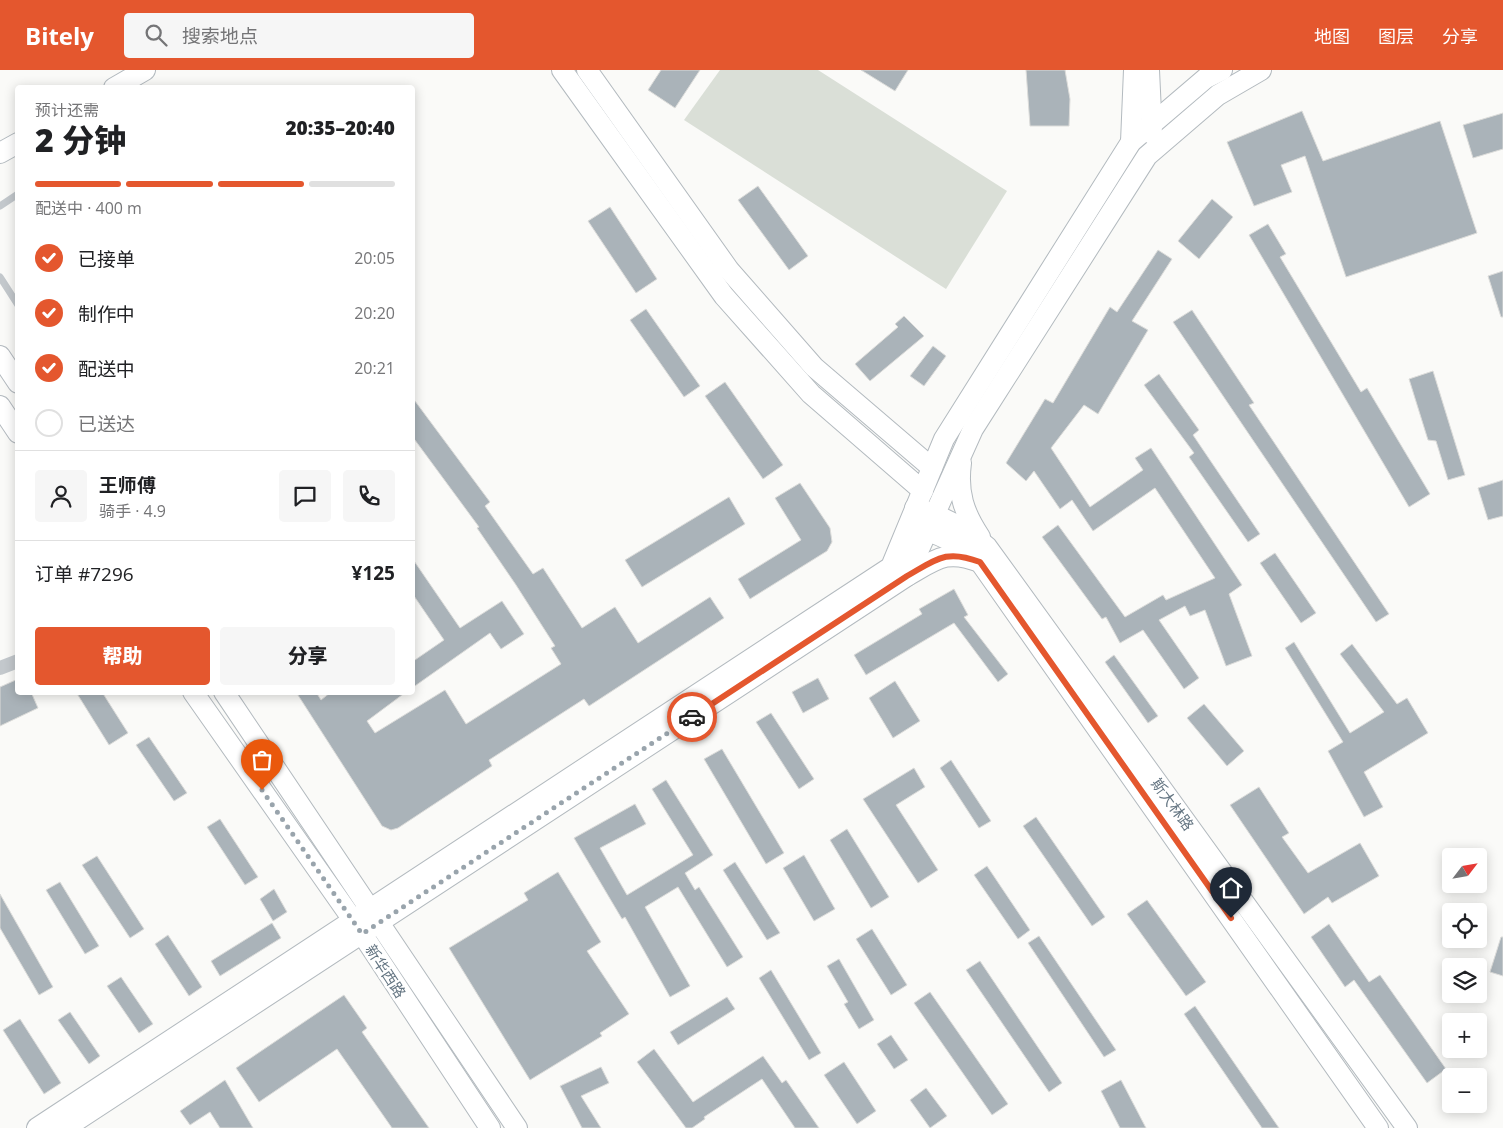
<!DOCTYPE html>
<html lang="zh">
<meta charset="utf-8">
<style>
body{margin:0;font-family:"Open Sans","Noto Sans SC",sans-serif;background:#f6f6f6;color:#202124;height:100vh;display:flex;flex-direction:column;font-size:19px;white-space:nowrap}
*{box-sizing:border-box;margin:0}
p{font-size:16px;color:#757577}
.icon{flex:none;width:28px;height:28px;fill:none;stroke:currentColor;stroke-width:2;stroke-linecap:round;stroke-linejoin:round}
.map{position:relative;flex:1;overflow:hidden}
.details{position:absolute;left:15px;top:15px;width:400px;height:610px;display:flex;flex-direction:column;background:#fff;border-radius:5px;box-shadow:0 2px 12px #0003}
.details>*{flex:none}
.needle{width:32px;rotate:59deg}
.tools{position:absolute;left:1442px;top:778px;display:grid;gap:10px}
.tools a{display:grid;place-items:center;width:45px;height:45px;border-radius:5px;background:#fff;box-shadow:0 2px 12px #0003;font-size:25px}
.pin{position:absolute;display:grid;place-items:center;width:42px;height:42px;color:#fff;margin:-51px -21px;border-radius:50% 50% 50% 0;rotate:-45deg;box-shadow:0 0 5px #0007}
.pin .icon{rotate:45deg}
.courier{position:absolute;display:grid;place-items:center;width:50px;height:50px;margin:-25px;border:4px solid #e4572e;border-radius:50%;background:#fff;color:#222;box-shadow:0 1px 6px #0007}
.overview em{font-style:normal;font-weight:800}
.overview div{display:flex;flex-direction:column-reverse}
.overview{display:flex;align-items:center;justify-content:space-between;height:85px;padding:0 20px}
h1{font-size:32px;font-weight:800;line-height:38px}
.bar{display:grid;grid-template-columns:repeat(4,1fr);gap:8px 5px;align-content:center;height:60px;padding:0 20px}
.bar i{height:6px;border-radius:4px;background:#e0e0e0}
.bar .current{background:#e4572e}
.bar p{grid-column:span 4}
.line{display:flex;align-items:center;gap:12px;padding:0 20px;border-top:1px solid #e0e0e0}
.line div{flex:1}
.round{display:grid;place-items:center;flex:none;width:52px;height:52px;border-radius:5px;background:#f6f6f6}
ol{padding:0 20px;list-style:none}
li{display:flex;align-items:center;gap:15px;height:55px}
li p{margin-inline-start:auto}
li .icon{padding:5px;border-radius:50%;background:#e4572e;color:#fff;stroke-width:4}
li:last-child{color:#757577}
li i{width:28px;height:28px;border:2px solid #e0e0e0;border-radius:50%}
.primary-button{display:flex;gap:10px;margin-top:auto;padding:10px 20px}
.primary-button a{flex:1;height:58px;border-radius:5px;background:#e4572e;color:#fff;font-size:20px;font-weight:800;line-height:58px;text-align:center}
.primary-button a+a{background:#f6f6f6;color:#202124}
header{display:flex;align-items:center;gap:30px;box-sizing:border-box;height:70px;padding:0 25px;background:#e4572e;color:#fff}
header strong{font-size:24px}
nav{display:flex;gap:28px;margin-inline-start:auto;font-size:18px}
.search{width:350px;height:45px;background:#f6f6f6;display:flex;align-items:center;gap:12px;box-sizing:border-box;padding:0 18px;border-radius:5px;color:#757577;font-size:19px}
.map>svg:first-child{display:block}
.green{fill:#dadfd7}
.building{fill:#aab3b9;stroke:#dcdcda}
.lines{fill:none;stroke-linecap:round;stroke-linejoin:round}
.secondary-casing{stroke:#b3babf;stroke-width:22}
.lane{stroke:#c3c8cc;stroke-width:7}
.street{stroke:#c3c8cc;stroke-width:14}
.secondary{stroke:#fff;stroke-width:20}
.done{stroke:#99a4ac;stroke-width:5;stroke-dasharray:0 9}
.route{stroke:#e4572e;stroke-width:6}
.labels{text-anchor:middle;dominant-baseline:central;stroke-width:5;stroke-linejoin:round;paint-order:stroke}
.street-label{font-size:15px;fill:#657683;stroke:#fff}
</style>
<header>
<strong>Bitely</strong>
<div class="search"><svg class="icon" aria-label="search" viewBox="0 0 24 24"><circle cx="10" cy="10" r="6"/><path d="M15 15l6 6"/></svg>搜索地点</div>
<nav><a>地图</a><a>图层</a><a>分享</a></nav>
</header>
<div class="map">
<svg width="1503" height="1058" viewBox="0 0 1503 1058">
<rect width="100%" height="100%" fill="#fafaf8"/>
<path class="green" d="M 720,0 L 818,0 L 1007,121 L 946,219 L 684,50 Z"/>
<g class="building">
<path d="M 661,0 L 700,0 L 675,38 L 648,20 Z"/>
<path d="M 861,0 L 908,0 L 895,21 Z"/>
<path d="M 1026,0 L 1065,0 L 1070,29 L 1069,56 L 1030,56 Z"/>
<path d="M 1302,41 L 1323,91 L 1440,51 L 1477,163 L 1346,207 L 1305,86 L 1281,95 L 1292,122 L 1254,136 L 1227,72 Z"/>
<path d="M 1503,43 L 1503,79 L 1473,88 L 1463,55 Z"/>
<path d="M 758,116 L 808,186 L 789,200 L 738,130 Z"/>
<path d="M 1212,129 L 1233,147 L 1199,189 L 1178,171 Z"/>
<path d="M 610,137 L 657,209 L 636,223 L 588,151 Z"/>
<path d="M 1268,154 L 1286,184 L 1280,187 L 1361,322 L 1367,318 L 1430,424 L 1409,437 L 1249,165 Z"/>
<path d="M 1158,180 L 1172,189 L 1132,251 L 1148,260 L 1098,344 L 1084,335 L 1051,378 L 1090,437 L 1143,400 L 1135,388 L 1151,378 L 1242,515 L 1229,524 L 1252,586 L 1226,596 L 1205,540 L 1190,546 L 1185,536 L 1159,550 L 1199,608 L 1184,619 L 1143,560 L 1120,573 L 1106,547 L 1102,549 L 1042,467 L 1058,455 L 1125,547 L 1163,525 L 1166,530 L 1215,508 L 1155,418 L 1093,461 L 1072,430 L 1060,439 L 1034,401 L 1026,411 L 1006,393 L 1045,329 L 1053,333 L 1110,237 L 1117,242 Z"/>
<path d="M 1503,201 L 1503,247 L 1501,247 L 1488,206 Z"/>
<path d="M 646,239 L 700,316 L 684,327 L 630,250 Z"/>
<path d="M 1192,240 L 1254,333 L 1249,335 L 1389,544 L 1376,552 L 1173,252 Z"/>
<path d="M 904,246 L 924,266 L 870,311 L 855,294 L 898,257 L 895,254 Z"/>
<path d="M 933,276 L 946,286 L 924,316 L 910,306 Z"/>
<path d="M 1433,301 L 1465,405 L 1448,410 L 1436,371 L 1428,370 L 1409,309 Z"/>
<path d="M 1159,304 L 1199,360 L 1193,365 L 1260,464 L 1248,472 L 1189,387 L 1194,383 L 1144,315 Z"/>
<path d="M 725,312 L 783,395 L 763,409 L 705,326 Z"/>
<path d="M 412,327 L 490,432 L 485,436 L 533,504 L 543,498 L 582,558 L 615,537 L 638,573 L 710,527 L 724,548 L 589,636 L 584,629 L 489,690 L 492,696 L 398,758 L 391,760 L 382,756 L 296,622 L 316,622 L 321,630 L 331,622 L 406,622 L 367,651 L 375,663 L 445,620 L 466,654 L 561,594 L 551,578 L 555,576 L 516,515 L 477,458 L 479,457 L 412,366 Z"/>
<path d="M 1503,410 L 1503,446 L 1488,450 L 1478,418 Z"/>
<path d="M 800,413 L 830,458 L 832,472 L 827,481 L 750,529 L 738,509 L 801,470 L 775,428 Z"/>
<path d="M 729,427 L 745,454 L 642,517 L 625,490 Z"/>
<path d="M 1275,483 L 1316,543 L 1301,553 L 1260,493 Z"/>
<path d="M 412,488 L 460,558 L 502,531 L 524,564 L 501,579 L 490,563 L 412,618 L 412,592 L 444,570 L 412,523 Z"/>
<path d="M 954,519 L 968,545 L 964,547 L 1008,604 L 998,612 L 954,553 L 866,605 L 854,585 L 922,544 L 919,539 Z"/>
<path d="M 1294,572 L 1350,663 L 1384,642 L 1340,584 L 1352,574 L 1397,634 L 1407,628 L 1428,663 L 1364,702 L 1383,737 L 1364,747 L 1328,681 L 1343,672 L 1285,578 Z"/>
<path d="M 1114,585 L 1158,646 L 1148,653 L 1105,592 Z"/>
<path d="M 818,608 L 829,629 L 803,643 L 792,622 Z"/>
<path d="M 18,609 L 18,622 L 31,622 L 38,638 L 0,656 L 0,617 Z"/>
<path d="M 895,611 L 920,651 L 893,668 L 869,628 Z"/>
<path d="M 76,622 L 102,622 L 128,663 L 109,675 Z"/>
<path d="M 1204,634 L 1244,681 L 1227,696 L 1187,648 Z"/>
<path d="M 771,643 L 814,709 L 799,719 L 756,652 Z"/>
<path d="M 149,667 L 187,723 L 174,731 L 136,675 Z"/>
<path d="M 722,679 L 784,783 L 766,794 L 704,689 Z"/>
<path d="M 951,690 L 991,751 L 979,758 L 940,698 Z"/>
<path d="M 914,698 L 925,717 L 896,735 L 938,800 L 918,813 L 863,729 Z"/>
<path d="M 666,710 L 713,785 L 685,803 L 695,820 L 699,817 L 743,887 L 727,897 L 678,817 L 645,837 L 690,916 L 670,927 L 625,847 L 622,849 L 574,768 L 635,734 L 646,754 L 600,778 L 627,825 L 693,785 L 652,719 Z"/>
<path d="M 1259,717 L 1289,763 L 1282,767 L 1308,803 L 1360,773 L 1379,806 L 1332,833 L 1328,827 L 1304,844 L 1230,735 Z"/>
<path d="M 1036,747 L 1105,847 L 1092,856 L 1023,756 Z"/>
<path d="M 220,749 L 258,807 L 245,815 L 207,757 Z"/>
<path d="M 847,759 L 889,827 L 871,838 L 830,770 Z"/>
<path d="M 804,785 L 835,839 L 814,851 L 783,798 Z"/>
<path d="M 97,786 L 144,859 L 130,868 L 82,795 Z"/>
<path d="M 735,792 L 780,863 L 767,870 L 723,800 Z"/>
<path d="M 987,796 L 1030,860 L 1018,869 L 974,805 Z"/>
<path d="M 558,802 L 601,872 L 587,881 L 629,944 L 600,963 L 602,966 L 530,1010 L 449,878 L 528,830 L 524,823 Z"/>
<path d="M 60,812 L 99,876 L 85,884 L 46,820 Z"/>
<path d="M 274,819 L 287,842 L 273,851 L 260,829 Z"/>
<path d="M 0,824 L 53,917 L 39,925 L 0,858 Z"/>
<path d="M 1147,830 L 1206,912 L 1186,926 L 1127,844 Z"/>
<path d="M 272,853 L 281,868 L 220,906 L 211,891 Z"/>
<path d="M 1329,854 L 1369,912 L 1380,905 L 1446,999 L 1427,1013 L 1354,910 L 1345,917 L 1311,867 Z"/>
<path d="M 872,859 L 907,915 L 891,925 L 856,869 Z"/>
<path d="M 168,865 L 202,917 L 189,926 L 155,874 Z"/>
<path d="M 1039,866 L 1116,980 L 1104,987 L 1028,873 Z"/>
<path d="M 1501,867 L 1503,867 L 1503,906 L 1490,902 Z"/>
<path d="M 839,889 L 874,950 L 859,959 L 844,934 L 848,932 L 827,896 Z"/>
<path d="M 980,891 L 1062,1013 L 1049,1022 L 966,900 Z"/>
<path d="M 771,900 L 821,983 L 809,990 L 759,908 Z"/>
<path d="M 121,907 L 153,954 L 139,963 L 107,916 Z"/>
<path d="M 930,922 L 1008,1034 L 992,1045 L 914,933 Z"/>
<path d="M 344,925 L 367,958 L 362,962 L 429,1058 L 392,1058 L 337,979 L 259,1032 L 236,998 Z"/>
<path d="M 727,927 L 735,939 L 678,975 L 670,962 Z"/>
<path d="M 1195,936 L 1279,1058 L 1262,1058 L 1184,944 Z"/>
<path d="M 70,942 L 100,986 L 89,994 L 58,950 Z"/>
<path d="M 20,949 L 61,1013 L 44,1024 L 3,960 Z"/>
<path d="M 891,965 L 908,990 L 894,999 L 877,974 Z"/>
<path d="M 654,979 L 693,1032 L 763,986 L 782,1013 L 786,1010 L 819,1058 L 795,1058 L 762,1009 L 704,1047 L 705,1049 L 692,1058 L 686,1058 L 637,992 Z"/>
<path d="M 844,992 L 876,1041 L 857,1054 L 824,1005 Z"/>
<path d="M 601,997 L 609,1013 L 581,1026 L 601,1058 L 582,1058 L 560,1016 Z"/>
<path d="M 225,1010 L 253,1058 L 220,1058 L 210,1042 L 190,1055 L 180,1041 Z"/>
<path d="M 1121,1010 L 1146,1058 L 1120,1058 L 1101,1021 Z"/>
<path d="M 926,1018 L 947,1046 L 930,1058 L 910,1030 Z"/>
</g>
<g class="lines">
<g class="secondary-casing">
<g id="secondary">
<path d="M 562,0 L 724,226 L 811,324 L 923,421"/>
<path d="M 587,0 L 729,200 L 814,297 L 932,398"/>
<path d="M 1149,0 L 1152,64"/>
<path d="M 114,18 L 145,0"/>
<path d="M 1131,72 L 1134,0"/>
<path d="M 0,83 L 18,73"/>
<path d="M 0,286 L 18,313"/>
<path d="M 0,336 L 18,363"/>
<path d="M 961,393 C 957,423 964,443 980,467"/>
<path d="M 915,438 C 943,446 966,458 987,477 L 1407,1058"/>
<path d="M 909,455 C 935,462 960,473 980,492 L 1378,1058"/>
<path d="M 907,506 L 973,359 L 1147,86 L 1218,25 L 1261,0"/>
<path d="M 193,622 L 353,850 L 490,1058"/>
<path d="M 224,622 L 517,1058"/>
<path d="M 37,1058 L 891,497 L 944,369 L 1131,72 L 1206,8 L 1222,0"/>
<path d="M 65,1058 L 907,506 C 937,489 946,479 980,492"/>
</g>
</g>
<g class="lane">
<path d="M 0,136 L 18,124"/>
<path d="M 0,207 L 18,235"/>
</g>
<path class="street" d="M 0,598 L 18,591"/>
<use href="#secondary" class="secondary"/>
</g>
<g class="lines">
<path class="done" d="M 262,720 L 362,864 L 692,647"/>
<path class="route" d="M 692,647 L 907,506 C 937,489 946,479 980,492 L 1231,848"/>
</g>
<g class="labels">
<g class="street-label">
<text transform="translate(1173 734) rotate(54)">斯大林路</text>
<text transform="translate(386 901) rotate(57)">新华西路</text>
</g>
</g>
</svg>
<div class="tools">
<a><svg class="needle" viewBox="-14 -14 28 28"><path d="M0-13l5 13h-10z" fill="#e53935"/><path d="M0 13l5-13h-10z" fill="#757577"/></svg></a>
<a><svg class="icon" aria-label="locate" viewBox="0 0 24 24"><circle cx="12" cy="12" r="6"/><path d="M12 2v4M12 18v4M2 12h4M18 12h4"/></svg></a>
<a><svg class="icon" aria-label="layers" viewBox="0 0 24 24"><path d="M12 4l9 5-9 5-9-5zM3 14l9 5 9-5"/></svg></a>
<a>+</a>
<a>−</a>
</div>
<div class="pin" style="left:262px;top:720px;background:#ea580c"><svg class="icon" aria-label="bag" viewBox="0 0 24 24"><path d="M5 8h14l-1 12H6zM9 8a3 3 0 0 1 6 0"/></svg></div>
<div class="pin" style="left:1231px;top:848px;background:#1f2937"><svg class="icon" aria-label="home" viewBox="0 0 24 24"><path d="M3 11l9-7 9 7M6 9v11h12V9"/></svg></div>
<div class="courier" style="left:692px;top:647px"><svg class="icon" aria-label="car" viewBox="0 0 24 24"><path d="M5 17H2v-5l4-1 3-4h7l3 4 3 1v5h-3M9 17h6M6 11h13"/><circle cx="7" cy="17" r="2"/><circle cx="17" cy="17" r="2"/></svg></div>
<section class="details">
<div class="overview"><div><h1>2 分钟</h1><p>预计还需</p></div><em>20:35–20:40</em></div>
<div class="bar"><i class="current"></i><i class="current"></i><i class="current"></i><i></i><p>配送中 · 400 m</p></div>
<ol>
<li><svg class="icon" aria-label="check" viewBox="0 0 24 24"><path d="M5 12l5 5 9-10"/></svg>已接单<p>20:05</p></li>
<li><svg class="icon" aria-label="check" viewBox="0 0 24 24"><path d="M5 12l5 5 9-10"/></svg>制作中<p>20:20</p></li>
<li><svg class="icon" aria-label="check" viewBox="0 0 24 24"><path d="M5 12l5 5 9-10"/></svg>配送中<p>20:21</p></li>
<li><i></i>已送达</li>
</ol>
<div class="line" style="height:90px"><a class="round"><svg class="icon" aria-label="person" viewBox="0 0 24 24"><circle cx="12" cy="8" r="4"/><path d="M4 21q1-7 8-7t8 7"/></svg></a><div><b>王师傅</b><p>骑手 · 4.9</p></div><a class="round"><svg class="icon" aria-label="chat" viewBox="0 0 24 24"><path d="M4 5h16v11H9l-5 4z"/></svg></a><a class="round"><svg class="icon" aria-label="phone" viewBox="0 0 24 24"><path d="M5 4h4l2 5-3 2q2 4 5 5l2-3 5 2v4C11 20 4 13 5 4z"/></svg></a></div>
<div class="line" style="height:65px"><div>订单 #7296</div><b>¥125</b></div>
<div class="primary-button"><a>帮助</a><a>分享</a></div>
</section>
</div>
